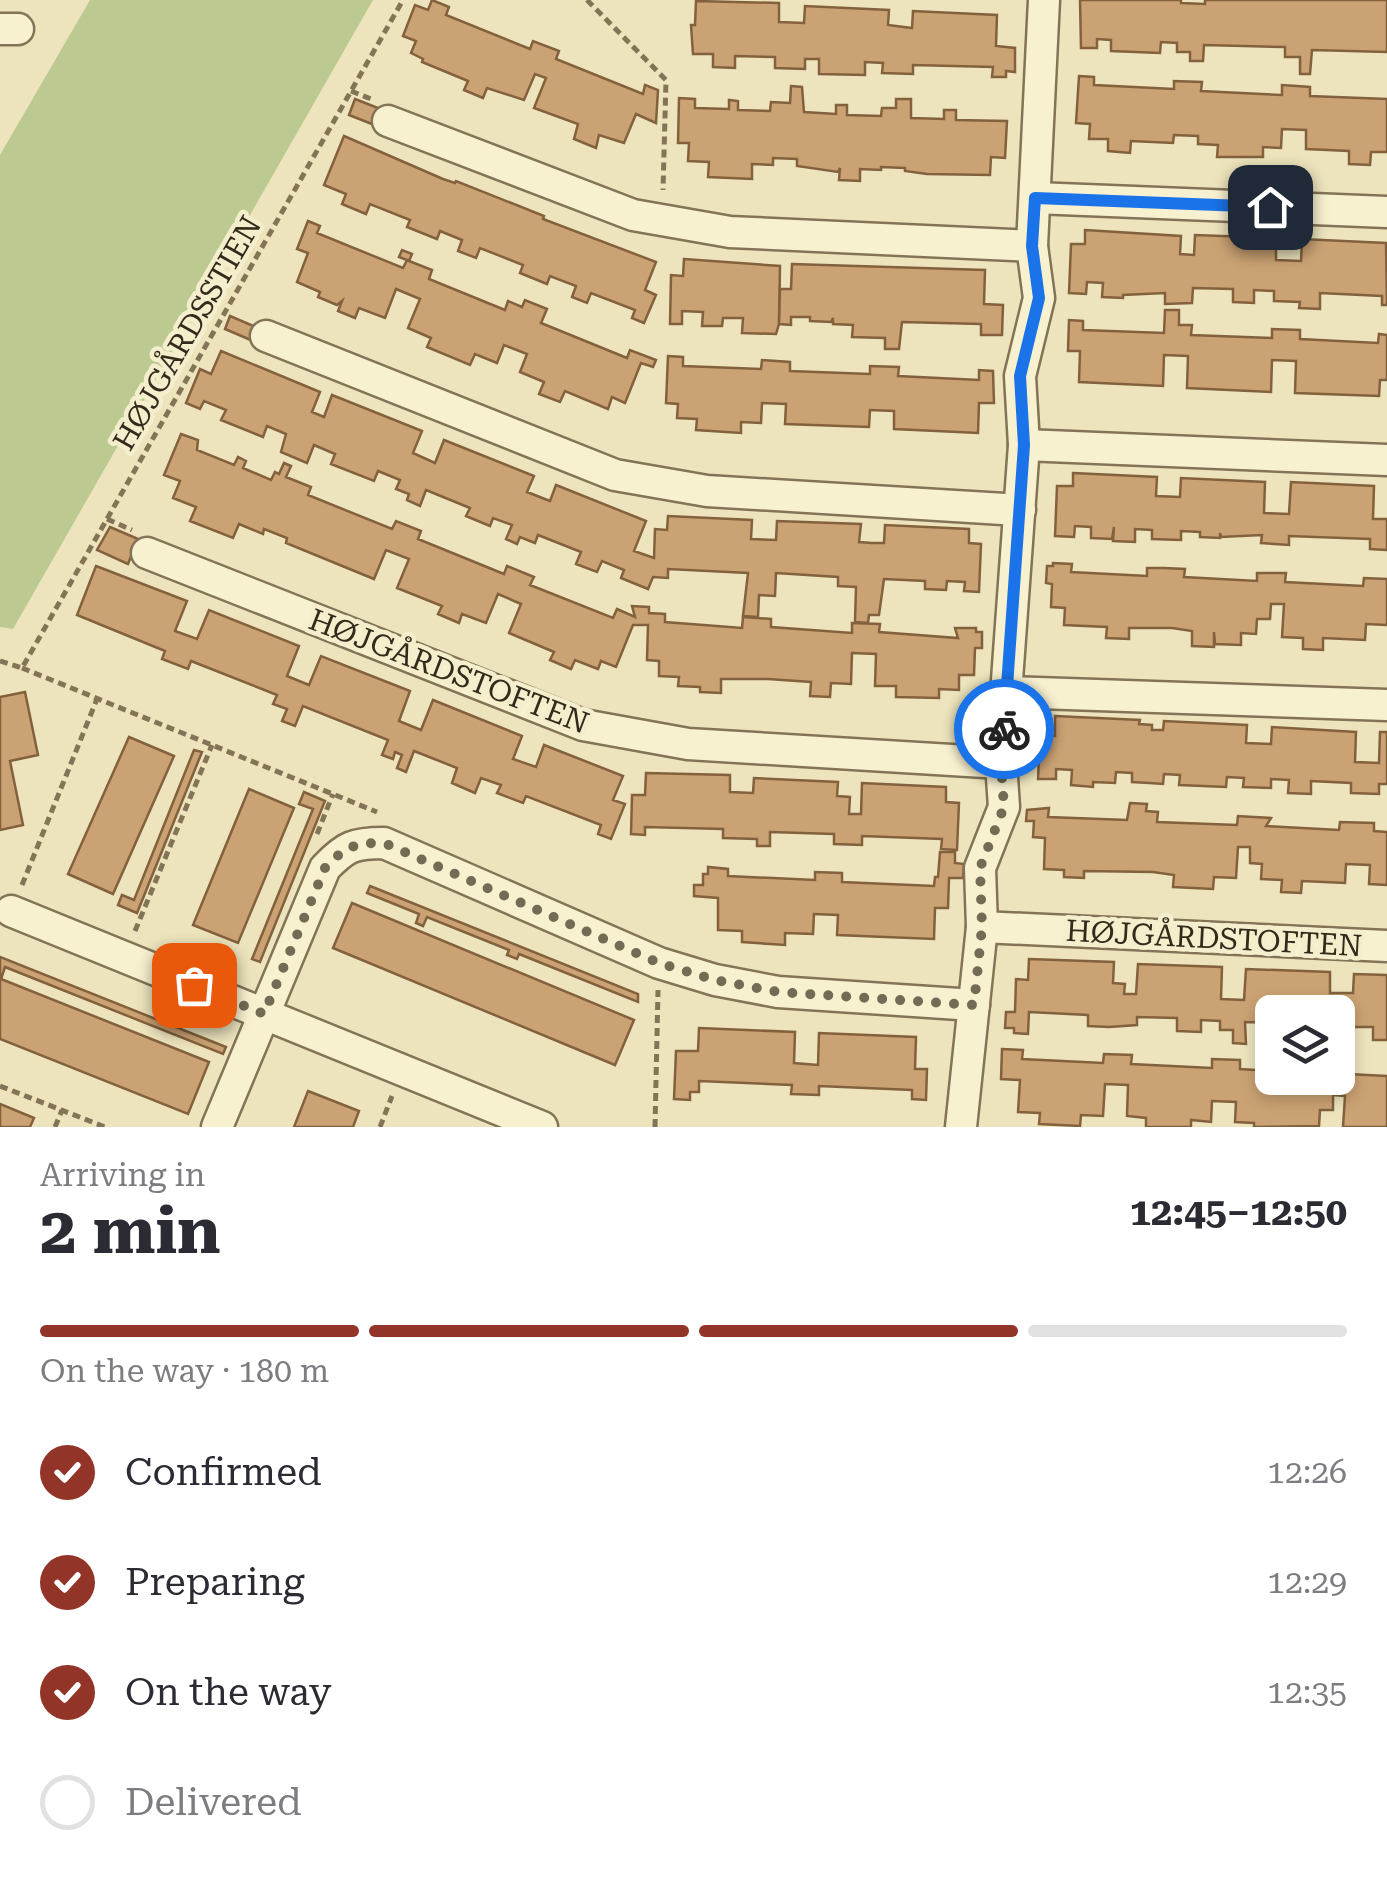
<!DOCTYPE html>
<meta charset="utf-8">
<style>
body{margin:0;font-family:"Roboto Serif",serif;background:#f7f7f7;color:#2b2b33;height:100vh;display:flex;flex-direction:column;font-size:38px;white-space:nowrap}
*{box-sizing:border-box;margin:0}
p{font-size:32px;color:#7c7c81}
.icon{flex:none;width:55px;height:55px;fill:none;stroke:currentColor;stroke-width:2;stroke-linecap:round;stroke-linejoin:round}
.map{position:relative;height:1127px;overflow:hidden}
.panel{display:flex;flex-direction:column;background:#fff;flex:1}
.panel>*{flex:none}
.fabs{position:absolute;left:1255px;top:995px;display:grid;gap:20px}
.fabs a{display:grid;place-items:center;width:100px;height:100px;border-radius:15px;background:#fff;box-shadow:0 5px 15px #0003;font-size:50px}
.pin{position:absolute;display:grid;place-items:center;width:85px;height:85px;color:#fff;margin:-42px;border-radius:20px;box-shadow:0 5px 15px #0006}
.courier{position:absolute;display:grid;place-items:center;width:100px;height:100px;margin:-50px;border:8px solid #1a73e8;border-radius:50%;background:#fff;color:#222;box-shadow:0 2px 12px #0007}
.head em{font-style:normal;font-weight:700}
.head div{display:flex;flex-direction:column-reverse}
.head{display:flex;align-items:center;justify-content:space-between;height:170px;padding:0 40px}
h1{font-size:65px;font-weight:700;line-height:75px}
.bar{display:grid;grid-template-columns:repeat(4,1fr);gap:15px 10px;align-content:center;height:120px;padding:0 40px}
.bar i{height:12px;border-radius:8px;background:#e1e1e2}
.bar .current{background:#923428}
.bar p{grid-column:span 4}
ol{padding:0 40px;list-style:none}
li{display:flex;align-items:center;gap:30px;height:110px}
li p{margin-inline-start:auto}
li .icon{padding:10px;border-radius:50%;background:#923428;color:#fff;stroke-width:4}
li:last-child{color:#7c7c81}
li i{width:55px;height:55px;border:5px solid #e1e1e2;border-radius:50%}
.map>svg:first-child{display:block}
.green{fill:#bcca92}
.building{fill:#cba273;stroke:#83613d;stroke-width:2.5}
.lines{fill:none;stroke-linecap:round;stroke-linejoin:round}
.street-casing{stroke:#847457;stroke-width:35}
.path{stroke:#847457;stroke-width:5;stroke-dasharray:8 5;stroke-linecap:butt}
.street{stroke:#f8f1d0;stroke-width:30}
.done{stroke:#746b54;stroke-width:10;stroke-dasharray:0 18}
.route{stroke:#1a73e8;stroke-width:12}
.labels{text-anchor:middle;dominant-baseline:central;stroke-width:9;stroke-linejoin:round;paint-order:stroke}
.street-label{font-size:30px;fill:#332a1b;stroke:#f4eecc}
</style>
<div class="map">
<svg width="1387" height="1127" viewBox="0 0 1387 1127">
<rect width="100%" height="100%" fill="#ede4bd"/>
<path class="green" d="M 90,0 L 373,0 L 13,629 L 0,627 L 0,155 Z"/>
<g class="building">
<path d="M 432,0 L 449,7 L 446,15 L 530,49 L 533,41 L 559,51 L 556,59 L 643,94 L 645,85 L 658,90 L 656,123 L 636,114 L 624,143 L 599,135 L 596,148 L 574,139 L 578,124 L 534,108 L 546,78 L 535,74 L 524,100 L 487,88 L 483,98 L 464,90 L 468,81 L 422,62 L 423,59 L 411,53 L 416,41 L 403,36 L 415,5 L 428,10 Z"/>
<path d="M 1080,0 L 1181,0 L 1181,3 L 1205,4 L 1205,0 L 1387,0 L 1387,52 L 1312,50 L 1310,74 L 1300,74 L 1300,57 L 1285,57 L 1285,47 L 1204,45 L 1203,61 L 1190,61 L 1190,52 L 1177,52 L 1177,43 L 1161,42 L 1160,53 L 1111,51 L 1111,40 L 1097,39 L 1097,48 L 1081,48 Z"/>
<path d="M 696,1 L 779,3 L 779,22 L 804,23 L 805,6 L 889,10 L 888,25 L 912,28 L 913,11 L 997,15 L 996,46 L 1015,48 L 1015,72 L 1006,71 L 1006,77 L 992,77 L 993,67 L 913,65 L 913,74 L 882,73 L 883,63 L 865,62 L 865,75 L 819,74 L 819,59 L 805,59 L 805,69 L 775,68 L 775,57 L 735,56 L 735,68 L 713,67 L 713,54 L 693,54 L 691,25 L 695,25 Z"/>
<path d="M 1079,76 L 1094,77 L 1094,85 L 1174,89 L 1174,81 L 1202,82 L 1201,91 L 1282,95 L 1282,85 L 1297,86 L 1310,87 L 1310,96 L 1387,99 L 1387,152 L 1371,152 L 1370,165 L 1349,164 L 1349,151 L 1306,149 L 1306,130 L 1282,129 L 1281,148 L 1263,147 L 1263,157 L 1217,157 L 1218,145 L 1198,144 L 1198,136 L 1174,135 L 1173,143 L 1131,141 L 1130,153 L 1108,151 L 1108,139 L 1089,139 L 1090,124 L 1076,123 Z"/>
<path d="M 791,86 L 802,87 L 804,112 L 836,114 L 836,105 L 847,105 L 847,115 L 881,116 L 882,108 L 896,108 L 896,99 L 911,99 L 911,118 L 944,119 L 944,110 L 956,110 L 956,120 L 1007,121 L 1005,158 L 991,157 L 990,175 L 927,174 L 905,171 L 905,168 L 881,167 L 881,170 L 860,169 L 860,181 L 839,180 L 840,168 L 838,172 L 797,166 L 797,159 L 773,158 L 773,165 L 752,164 L 752,179 L 708,177 L 709,162 L 688,161 L 689,143 L 678,143 L 679,98 L 695,99 L 695,108 L 729,109 L 729,100 L 738,101 L 738,110 L 770,111 L 771,102 L 790,103 Z"/>
<path d="M 355,99 L 383,110 L 377,126 L 349,115 Z"/>
<path d="M 344,136 L 443,179 L 455,183 L 456,181 L 544,216 L 543,219 L 656,262 L 645,290 L 656,295 L 644,323 L 632,318 L 635,310 L 591,293 L 587,303 L 572,297 L 576,286 L 550,276 L 547,284 L 520,273 L 523,265 L 480,248 L 476,258 L 458,251 L 462,240 L 440,231 L 437,239 L 407,227 L 410,220 L 370,204 L 366,214 L 342,204 L 346,194 L 324,185 Z"/>
<path d="M 308,221 L 320,226 L 317,233 L 403,268 L 407,260 L 399,257 L 402,250 L 412,254 L 409,261 L 432,270 L 429,279 L 505,310 L 508,301 L 522,307 L 525,300 L 547,309 L 541,323 L 627,358 L 630,350 L 656,360 L 653,367 L 641,363 L 625,403 L 612,397 L 608,409 L 565,391 L 560,402 L 539,394 L 544,382 L 520,372 L 527,354 L 504,345 L 497,363 L 475,354 L 470,365 L 427,347 L 431,338 L 408,328 L 420,299 L 396,289 L 385,318 L 359,308 L 355,318 L 338,311 L 342,301 L 337,305 L 318,297 L 320,292 L 297,282 L 308,253 L 297,249 Z"/>
<path d="M 1085,230 L 1181,236 L 1180,254 L 1194,255 L 1195,235 L 1276,238 L 1276,260 L 1301,261 L 1302,239 L 1386,243 L 1387,305 L 1382,305 L 1382,296 L 1320,293 L 1320,309 L 1299,308 L 1300,302 L 1274,301 L 1274,291 L 1254,290 L 1254,303 L 1233,302 L 1233,289 L 1193,288 L 1192,303 L 1165,304 L 1165,293 L 1123,295 L 1123,298 L 1102,297 L 1103,283 L 1087,282 L 1086,294 L 1069,293 L 1071,244 L 1085,244 Z"/>
<path d="M 684,259 L 780,266 L 779,324 L 776,334 L 742,333 L 743,318 L 723,318 L 722,326 L 702,326 L 703,312 L 682,311 L 682,324 L 670,324 L 671,275 L 683,276 Z"/>
<path d="M 792,264 L 985,270 L 984,304 L 1003,305 L 1002,335 L 981,335 L 981,324 L 902,322 L 899,349 L 885,349 L 885,338 L 852,337 L 853,325 L 833,324 L 833,318 L 831,322 L 810,321 L 810,317 L 791,317 L 791,325 L 779,324 L 780,289 L 791,289 Z"/>
<path d="M 1165,310 L 1179,310 L 1179,325 L 1192,325 L 1191,335 L 1272,338 L 1272,329 L 1300,330 L 1300,339 L 1378,343 L 1379,334 L 1387,335 L 1387,380 L 1380,380 L 1379,396 L 1295,393 L 1296,361 L 1272,360 L 1271,392 L 1187,388 L 1188,356 L 1164,355 L 1163,386 L 1079,382 L 1080,351 L 1068,351 L 1069,320 L 1083,321 L 1083,330 L 1164,333 Z"/>
<path d="M 230,316 L 258,328 L 253,341 L 225,329 Z"/>
<path d="M 221,351 L 320,392 L 312,412 L 324,417 L 332,395 L 422,431 L 413,453 L 435,463 L 444,440 L 534,476 L 527,492 L 550,501 L 556,485 L 646,521 L 634,551 L 654,558 L 655,529 L 667,530 L 668,516 L 752,520 L 751,539 L 776,540 L 777,521 L 861,524 L 859,542 L 872,543 L 884,543 L 885,525 L 969,529 L 969,543 L 981,544 L 979,592 L 964,591 L 965,582 L 947,581 L 946,590 L 925,589 L 925,581 L 884,579 L 879,615 L 869,615 L 868,623 L 855,622 L 856,587 L 838,586 L 838,577 L 776,573 L 775,596 L 759,595 L 758,617 L 743,616 L 748,573 L 668,569 L 668,578 L 653,577 L 648,589 L 621,578 L 624,570 L 602,561 L 597,572 L 576,564 L 581,552 L 538,535 L 535,543 L 520,537 L 517,544 L 506,539 L 512,525 L 493,518 L 490,526 L 466,516 L 470,508 L 426,490 L 420,506 L 407,500 L 409,494 L 396,489 L 400,480 L 378,471 L 374,481 L 331,464 L 335,454 L 314,445 L 307,463 L 281,452 L 286,434 L 267,426 L 263,437 L 221,420 L 226,410 L 204,401 L 200,409 L 186,403 L 200,369 L 211,374 Z"/>
<path d="M 668,356 L 683,357 L 683,366 L 761,369 L 762,360 L 790,362 L 790,371 L 870,374 L 870,366 L 899,367 L 898,376 L 979,380 L 979,370 L 993,371 L 994,403 L 979,403 L 978,433 L 894,429 L 894,411 L 870,410 L 869,427 L 785,424 L 786,404 L 762,403 L 761,423 L 741,422 L 741,433 L 696,430 L 697,419 L 677,418 L 678,404 L 666,403 Z"/>
<path d="M 181,434 L 198,440 L 197,450 L 234,465 L 238,457 L 246,461 L 243,468 L 271,480 L 275,472 L 279,474 L 284,463 L 291,466 L 286,477 L 311,487 L 308,495 L 392,529 L 396,521 L 421,531 L 418,539 L 504,574 L 507,566 L 534,577 L 530,585 L 613,618 L 617,609 L 635,617 L 632,606 L 649,607 L 649,613 L 665,614 L 665,622 L 742,628 L 743,617 L 771,619 L 771,627 L 852,633 L 852,623 L 880,624 L 879,632 L 958,638 L 955,628 L 976,628 L 976,632 L 982,632 L 982,648 L 975,648 L 974,675 L 959,675 L 959,690 L 939,689 L 939,698 L 896,697 L 896,686 L 875,686 L 876,654 L 852,653 L 851,684 L 831,683 L 830,697 L 810,696 L 811,682 L 768,679 L 721,679 L 721,693 L 700,692 L 700,687 L 678,686 L 679,677 L 659,676 L 659,661 L 647,660 L 648,625 L 633,625 L 616,667 L 601,661 L 598,669 L 575,660 L 571,669 L 550,660 L 554,652 L 509,633 L 521,604 L 498,594 L 486,623 L 462,614 L 459,623 L 438,614 L 442,606 L 397,588 L 409,559 L 386,550 L 374,579 L 286,543 L 287,538 L 264,529 L 263,534 L 239,524 L 233,538 L 190,521 L 196,507 L 173,498 L 180,481 L 164,475 Z"/>
<path d="M 1073,473 L 1157,477 L 1156,496 L 1180,497 L 1181,478 L 1265,482 L 1264,513 L 1289,514 L 1291,482 L 1374,486 L 1373,519 L 1387,519 L 1387,550 L 1370,549 L 1370,539 L 1289,536 L 1289,545 L 1261,543 L 1262,535 L 1221,537 L 1220,533 L 1220,538 L 1200,537 L 1200,532 L 1181,531 L 1181,540 L 1152,539 L 1152,530 L 1135,529 L 1135,542 L 1113,541 L 1114,527 L 1112,539 L 1091,538 L 1091,527 L 1075,526 L 1074,537 L 1055,536 L 1057,486 L 1073,486 Z"/>
<path d="M 110,527 L 138,539 L 128,564 L 97,550 Z"/>
<path d="M 1053,563 L 1072,564 L 1071,572 L 1147,576 L 1147,568 L 1164,568 L 1185,569 L 1184,577 L 1257,581 L 1257,573 L 1286,573 L 1285,582 L 1363,586 L 1364,578 L 1387,579 L 1387,625 L 1366,624 L 1365,640 L 1323,638 L 1323,650 L 1303,649 L 1303,638 L 1282,637 L 1284,604 L 1271,604 L 1270,619 L 1257,619 L 1256,634 L 1241,633 L 1241,645 L 1215,644 L 1214,632 L 1214,647 L 1192,646 L 1192,631 L 1172,628 L 1129,628 L 1129,639 L 1106,638 L 1107,627 L 1064,625 L 1065,608 L 1051,607 L 1052,584 L 1046,583 L 1047,566 L 1053,566 Z"/>
<path d="M 96,566 L 187,601 L 175,631 L 197,639 L 209,610 L 299,646 L 287,676 L 309,685 L 321,656 L 410,691 L 399,721 L 421,730 L 433,700 L 522,736 L 513,759 L 536,767 L 544,745 L 623,776 L 613,800 L 625,804 L 611,839 L 598,834 L 601,825 L 526,796 L 523,803 L 497,793 L 501,785 L 481,778 L 475,793 L 452,783 L 457,768 L 414,751 L 406,772 L 397,768 L 402,755 L 395,752 L 393,759 L 382,755 L 388,740 L 303,706 L 295,726 L 282,721 L 287,709 L 273,704 L 277,695 L 191,661 L 188,669 L 162,659 L 165,651 L 77,615 Z"/>
<path d="M 25,692 L 38,755 L 10,761 L 23,825 L 0,830 L 0,697 Z"/>
<path d="M 1055,716 L 1140,720 L 1139,724 L 1152,725 L 1152,730 L 1163,730 L 1164,721 L 1247,725 L 1246,743 L 1271,744 L 1272,727 L 1356,732 L 1355,762 L 1379,763 L 1380,732 L 1387,732 L 1387,784 L 1379,784 L 1379,794 L 1351,793 L 1351,783 L 1311,781 L 1311,794 L 1288,793 L 1289,780 L 1271,779 L 1271,788 L 1243,787 L 1244,778 L 1227,777 L 1226,787 L 1179,785 L 1180,775 L 1164,774 L 1163,784 L 1149,783 L 1132,782 L 1132,773 L 1116,772 L 1115,783 L 1093,782 L 1093,787 L 1071,785 L 1072,770 L 1056,769 L 1056,779 L 1038,779 L 1040,735 L 1055,736 Z"/>
<path d="M 129,737 L 174,756 L 113,894 L 68,874 Z"/>
<path d="M 194,750 L 202,752 L 137,913 L 118,905 L 122,895 L 134,900 Z"/>
<path d="M 646,773 L 730,775 L 730,792 L 753,793 L 754,778 L 838,782 L 837,796 L 850,797 L 849,814 L 861,814 L 862,783 L 946,787 L 946,802 L 959,803 L 957,850 L 941,849 L 942,839 L 862,836 L 862,845 L 834,844 L 834,834 L 770,832 L 770,846 L 757,846 L 757,839 L 723,838 L 723,829 L 645,827 L 645,835 L 631,834 L 632,795 L 645,795 Z"/>
<path d="M 249,789 L 294,808 L 238,943 L 193,925 Z"/>
<path d="M 304,792 L 325,801 L 260,962 L 252,959 L 313,809 L 299,804 Z"/>
<path d="M 1130,803 L 1147,804 L 1146,811 L 1158,812 L 1157,822 L 1237,825 L 1238,816 L 1271,818 L 1266,826 L 1339,830 L 1340,822 L 1374,823 L 1374,831 L 1387,832 L 1387,885 L 1369,884 L 1370,865 L 1346,864 L 1345,883 L 1302,881 L 1301,893 L 1281,892 L 1282,880 L 1261,879 L 1262,864 L 1250,863 L 1250,847 L 1238,847 L 1236,878 L 1214,877 L 1213,889 L 1173,887 L 1174,875 L 1153,872 L 1084,871 L 1084,878 L 1064,877 L 1064,870 L 1044,869 L 1045,838 L 1033,837 L 1034,821 L 1026,821 L 1027,810 L 1049,808 L 1048,817 L 1127,820 Z"/>
<path d="M 940,852 L 955,852 L 955,863 L 964,864 L 963,878 L 949,878 L 948,908 L 935,908 L 934,939 L 837,935 L 838,915 L 814,914 L 813,934 L 785,933 L 785,945 L 742,942 L 742,931 L 718,930 L 718,898 L 694,896 L 694,885 L 703,885 L 703,874 L 708,874 L 708,867 L 728,869 L 728,876 L 815,880 L 815,872 L 842,873 L 842,882 L 934,886 L 935,877 L 938,877 Z"/>
<path d="M 370,886 L 638,994 L 638,1002 L 519,954 L 517,959 L 507,955 L 509,950 L 427,917 L 423,926 L 416,923 L 419,914 L 367,893 Z"/>
<path d="M 352,903 L 634,1020 L 615,1065 L 333,948 Z"/>
<path d="M 0,957 L 226,1047 L 223,1054 L 5,967 L 1,979 L 209,1062 L 188,1114 L 0,1039 Z"/>
<path d="M 1029,959 L 1114,962 L 1113,983 L 1125,984 L 1124,994 L 1136,994 L 1138,964 L 1222,967 L 1221,999 L 1244,1000 L 1246,969 L 1330,972 L 1330,993 L 1353,993 L 1354,974 L 1387,975 L 1387,1040 L 1373,1040 L 1373,1027 L 1354,1027 L 1353,1046 L 1342,1046 L 1342,1035 L 1338,1035 L 1338,1012 L 1272,1012 L 1272,1023 L 1245,1022 L 1246,1044 L 1233,1043 L 1233,1030 L 1220,1030 L 1220,1021 L 1201,1020 L 1201,1032 L 1177,1031 L 1177,1018 L 1137,1017 L 1137,1025 L 1109,1027 L 1088,1026 L 1088,1015 L 1029,1012 L 1028,1034 L 1014,1033 L 1014,1028 L 1005,1028 L 1006,1012 L 1015,1012 L 1016,979 L 1028,980 Z"/>
<path d="M 699,1028 L 795,1032 L 794,1063 L 818,1065 L 819,1033 L 916,1037 L 915,1069 L 927,1069 L 926,1100 L 912,1099 L 912,1090 L 819,1086 L 819,1095 L 791,1094 L 792,1085 L 699,1081 L 699,1092 L 690,1092 L 690,1100 L 674,1099 L 676,1051 L 698,1051 Z"/>
<path d="M 1002,1049 L 1023,1050 L 1022,1059 L 1103,1063 L 1104,1054 L 1132,1055 L 1131,1064 L 1212,1068 L 1212,1059 L 1240,1060 L 1240,1069 L 1272,1071 L 1272,1078 L 1338,1078 L 1338,1065 L 1349,1065 L 1348,1074 L 1387,1076 L 1387,1127 L 1343,1127 L 1345,1096 L 1333,1095 L 1333,1110 L 1320,1110 L 1319,1126 L 1254,1127 L 1254,1123 L 1235,1122 L 1236,1102 L 1212,1101 L 1211,1122 L 1191,1120 L 1191,1127 L 1146,1127 L 1146,1118 L 1127,1116 L 1128,1085 L 1105,1084 L 1103,1116 L 1081,1115 L 1080,1126 L 1039,1124 L 1040,1113 L 1018,1112 L 1020,1080 L 1001,1079 Z"/>
<path d="M 308,1091 L 359,1111 L 353,1127 L 294,1127 Z"/>
<path d="M 0,1104 L 34,1118 L 30,1127 L 0,1127 Z"/>
</g>
<g class="lines">
<g class="street-casing">
<g id="street">
<path d="M 0,29 L 18,29"/>
<path d="M 388,121 L 633,215 L 730,232 L 1032,246"/>
<path d="M 1035,198 L 1387,212"/>
<path d="M 266,336 L 615,475 L 707,491 L 1020,510"/>
<path d="M 1024,445 L 1387,460"/>
<path d="M 147,553 L 583,725 L 688,744 L 1001,763"/>
<path d="M 1008,692 L 1387,705"/>
<path d="M 11,911 L 542,1127"/>
<path d="M 982,927 L 1387,946"/>
<path d="M 217,1127 L 325,868 C 346,846 354,843 384,843 L 659,963 L 715,980 L 778,992 L 974,1005"/>
<path d="M 961,1127 L 982,927 L 980,868 L 1004,807 L 1001,763 L 1024,445 L 1020,376 L 1039,298 L 1032,246 L 1044,0"/>
</g>
</g>
<g class="path">
<path d="M 587,0 L 666,80 L 663,190"/>
<path d="M 351,91 L 371,99"/>
<path d="M 107,519 L 132,530"/>
<path d="M 0,661 L 22,668 L 403,0"/>
<path d="M 22,668 L 377,812"/>
<path d="M 317,834 L 333,794"/>
<path d="M 22,885 L 97,699"/>
<path d="M 135,931 L 212,745"/>
<path d="M 0,1086 L 105,1127"/>
<path d="M 55,1127 L 62,1110"/>
<path d="M 380,1127 L 392,1096"/>
<path d="M 655,1127 L 658,990"/>
</g>
<use href="#street" class="street"/>
</g>
<g class="lines">
<path class="done" d="M 194,985 L 264,1014 L 325,868 C 346,846 354,843 384,843 L 659,963 L 715,980 L 778,992 L 974,1005 L 982,927 L 980,868 L 1004,807 L 1001,763 L 1004,729"/>
<path class="route" d="M 1004,729 L 1024,445 L 1020,376 L 1039,298 L 1032,246 L 1035,198 L 1270,207"/>
</g>
<g class="labels">
<g class="street-label">
<text transform="translate(187 333) rotate(-60)">HØJGÅRDSSTIEN</text>
<text transform="translate(449 671) rotate(21)">HØJGÅRDSTOFTEN</text>
<text transform="translate(1214 938) rotate(3)">HØJGÅRDSTOFTEN</text>
</g>
</g>
</svg>
<div class="fabs">
<a><svg class="icon" aria-label="layers" viewBox="0 0 24 24"><path d="M12 4l9 5-9 5-9-5zM3 14l9 5 9-5"/></svg></a>
</div>
<div class="pin" style="left:194px;top:985px;background:#ea580c"><svg class="icon" aria-label="bag" viewBox="0 0 24 24"><path d="M5 8h14l-1 12H6zM9 8a3 3 0 0 1 6 0"/></svg></div>
<div class="pin" style="left:1270px;top:207px;background:#1f2937"><svg class="icon" aria-label="home" viewBox="0 0 24 24"><path d="M3 11l9-7 9 7M6 9v11h12V9"/></svg></div>
<div class="courier" style="left:1004px;top:729px"><svg class="icon" aria-label="bike" viewBox="0 0 24 24"><circle cx="6" cy="16" r="4"/><circle cx="18" cy="16" r="4"/><path d="M6 16l4-8h5l3 8M10 8l3 8H6M13 5h3"/></svg></div>
</div>
<section class="panel">
<div class="head"><div><h1>2 min</h1><p>Arriving in</p></div><em>12:45–12:50</em></div>
<div class="bar"><i class="current"></i><i class="current"></i><i class="current"></i><i></i><p>On the way · 180 m</p></div>
<ol>
<li><svg class="icon" aria-label="check" viewBox="0 0 24 24"><path d="M5 12l5 5 9-10"/></svg>Confirmed<p>12:26</p></li>
<li><svg class="icon" aria-label="check" viewBox="0 0 24 24"><path d="M5 12l5 5 9-10"/></svg>Preparing<p>12:29</p></li>
<li><svg class="icon" aria-label="check" viewBox="0 0 24 24"><path d="M5 12l5 5 9-10"/></svg>On the way<p>12:35</p></li>
<li><i></i>Delivered</li>
</ol>
</section>
